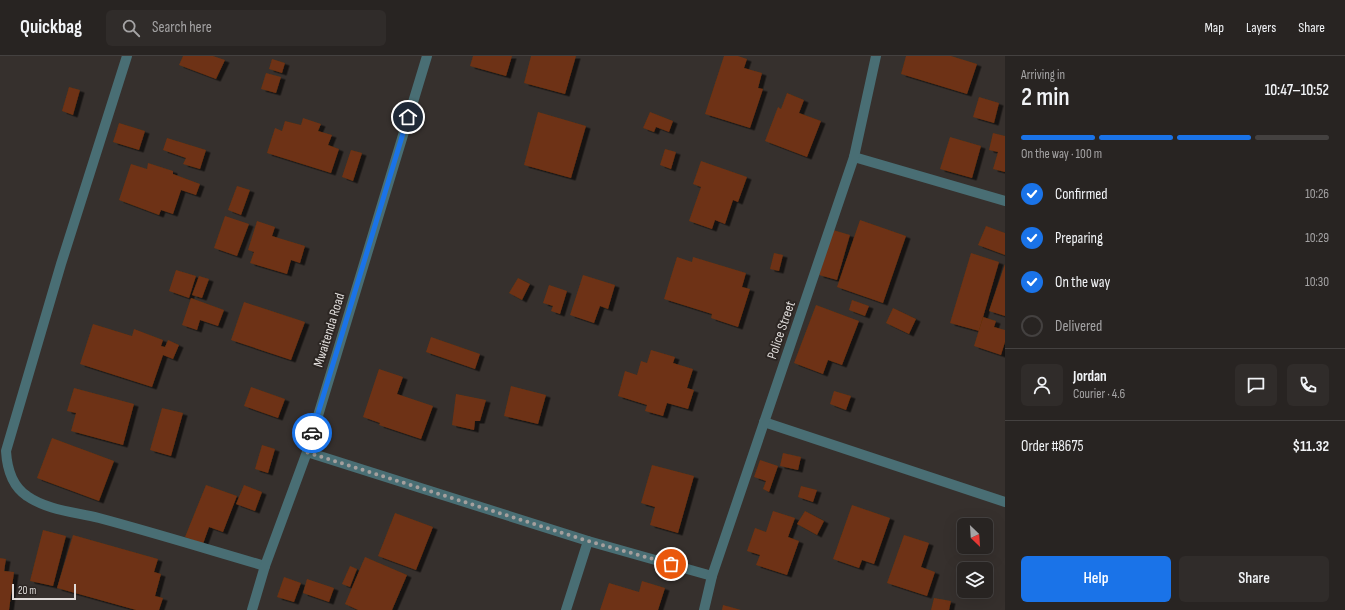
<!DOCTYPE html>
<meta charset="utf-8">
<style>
body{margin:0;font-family:"Sofia Sans Condensed",sans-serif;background:#302c2a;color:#f1f3f6;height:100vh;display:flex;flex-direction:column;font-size:15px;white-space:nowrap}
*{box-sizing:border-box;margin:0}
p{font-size:13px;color:#a5a4a5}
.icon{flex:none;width:22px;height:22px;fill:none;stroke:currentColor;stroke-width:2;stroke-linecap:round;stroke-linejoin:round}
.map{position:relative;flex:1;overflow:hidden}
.side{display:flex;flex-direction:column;background:#282422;width:340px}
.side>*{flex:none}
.needle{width:26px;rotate:155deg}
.tools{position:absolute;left:957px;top:462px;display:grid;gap:8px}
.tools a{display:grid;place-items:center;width:36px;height:36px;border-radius:6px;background:#282422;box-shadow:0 4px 16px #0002,0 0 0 1px #444140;font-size:20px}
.scale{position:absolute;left:12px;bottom:10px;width:64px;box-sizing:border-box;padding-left:4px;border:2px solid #dfdbd9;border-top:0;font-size:11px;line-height:14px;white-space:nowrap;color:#dfdbd9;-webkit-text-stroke:3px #2c2623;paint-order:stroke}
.pin{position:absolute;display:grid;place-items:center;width:34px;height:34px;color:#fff;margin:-17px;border:2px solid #fff;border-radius:50%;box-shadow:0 1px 4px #0007}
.courier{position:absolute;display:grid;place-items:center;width:40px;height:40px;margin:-20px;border:3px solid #1a73e8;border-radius:50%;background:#fff;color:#222;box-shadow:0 1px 5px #0007}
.overview em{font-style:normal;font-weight:600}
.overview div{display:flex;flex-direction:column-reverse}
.overview{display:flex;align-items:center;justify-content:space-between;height:68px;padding:0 16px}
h1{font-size:26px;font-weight:600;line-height:30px}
.bar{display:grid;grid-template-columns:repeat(4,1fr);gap:6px 4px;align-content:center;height:48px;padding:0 16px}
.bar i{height:5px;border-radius:3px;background:#444140}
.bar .active{background:#1a73e8}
.bar p{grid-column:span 4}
.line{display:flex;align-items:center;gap:10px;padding:0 16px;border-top:1px solid #444140}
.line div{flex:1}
.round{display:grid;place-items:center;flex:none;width:42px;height:42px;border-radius:6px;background:#302c2a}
ol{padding:0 16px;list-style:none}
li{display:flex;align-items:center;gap:12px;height:44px}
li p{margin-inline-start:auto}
li .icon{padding:4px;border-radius:50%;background:#1a73e8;color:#fff;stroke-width:4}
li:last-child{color:#a5a4a5}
li i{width:22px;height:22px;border:2px solid #444140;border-radius:50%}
.primary-button{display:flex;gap:8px;margin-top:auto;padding:8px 16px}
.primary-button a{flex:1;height:46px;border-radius:6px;background:#1a73e8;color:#fff;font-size:16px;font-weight:600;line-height:46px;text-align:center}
.primary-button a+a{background:#302c2a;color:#f1f3f6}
header{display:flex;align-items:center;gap:24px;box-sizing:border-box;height:56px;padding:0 20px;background:#282422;border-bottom:1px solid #444140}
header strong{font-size:19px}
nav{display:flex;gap:22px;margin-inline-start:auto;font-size:14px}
.search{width:280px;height:36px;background:#302c2a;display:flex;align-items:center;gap:10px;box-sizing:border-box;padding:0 14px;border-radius:6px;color:#a5a4a5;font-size:15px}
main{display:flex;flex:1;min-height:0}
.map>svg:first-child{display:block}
.building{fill:#6e3312;filter:url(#shadow)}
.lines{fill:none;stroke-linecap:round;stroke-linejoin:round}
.minor{stroke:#496e74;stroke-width:10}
.done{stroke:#a49f9d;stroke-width:4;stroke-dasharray:0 7.2}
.route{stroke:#1a73e8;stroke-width:5}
.labels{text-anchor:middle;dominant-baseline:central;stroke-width:4;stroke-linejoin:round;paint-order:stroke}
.street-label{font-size:14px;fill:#dfdbd9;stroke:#2c2623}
</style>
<header>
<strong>Quickbag</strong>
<div class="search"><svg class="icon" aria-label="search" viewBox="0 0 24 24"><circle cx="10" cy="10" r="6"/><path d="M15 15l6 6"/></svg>Search here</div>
<nav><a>Map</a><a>Layers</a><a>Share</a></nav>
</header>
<main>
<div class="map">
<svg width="1005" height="554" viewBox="0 0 1005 554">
<defs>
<filter id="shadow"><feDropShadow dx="4.5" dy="2.5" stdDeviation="0" flood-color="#0009"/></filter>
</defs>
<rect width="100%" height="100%" fill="#36302d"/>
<g class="building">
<path d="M 183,0 L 213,0 L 225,4 L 216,23 L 179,9 Z"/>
<path d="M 473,0 L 512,0 L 506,20 L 470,10 Z"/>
<path d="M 531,0 L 576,0 L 565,38 L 524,27 Z"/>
<path d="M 724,0 L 738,0 L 747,3 L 744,12 L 762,17 L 758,32 L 763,33 L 750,72 L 705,58 Z"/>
<path d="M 906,0 L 951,0 L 977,8 L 967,38 L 901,18 Z"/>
<path d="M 272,3 L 285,7 L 282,17 L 269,13 Z"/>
<path d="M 266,17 L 281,21 L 276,37 L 261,33 Z"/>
<path d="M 69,31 L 80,34 L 73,59 L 62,55 Z"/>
<path d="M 787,37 L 804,44 L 799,57 L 821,65 L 807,101 L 765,85 L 778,51 L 781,53 Z"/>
<path d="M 979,41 L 999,47 L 994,67 L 973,61 Z"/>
<path d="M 538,56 L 586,70 L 571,122 L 524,109 Z"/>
<path d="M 650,56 L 673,65 L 669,76 L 656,71 L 654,76 L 643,72 Z"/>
<path d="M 303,62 L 321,68 L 318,75 L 332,79 L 328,89 L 339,93 L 331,117 L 267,97 L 275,72 L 282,75 L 285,65 L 301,69 Z"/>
<path d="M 119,67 L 145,75 L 139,94 L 113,86 Z"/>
<path d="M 993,77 L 1005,80 L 1005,116 L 993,113 L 998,96 L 989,94 Z"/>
<path d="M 950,81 L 981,90 L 972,122 L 940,113 Z"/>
<path d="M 167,82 L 206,94 L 200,113 L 183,108 L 186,102 L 163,94 Z"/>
<path d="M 665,93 L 676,96 L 671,113 L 660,109 Z"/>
<path d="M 351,94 L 362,97 L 353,125 L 342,121 Z"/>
<path d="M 701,105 L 747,121 L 738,146 L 733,144 L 725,168 L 715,164 L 712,173 L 689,165 L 701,131 L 693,128 Z"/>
<path d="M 148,107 L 173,115 L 173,118 L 200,128 L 196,139 L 181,134 L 173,158 L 161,154 L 159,159 L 119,144 L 131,108 L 147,113 Z"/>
<path d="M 237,130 L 250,134 L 241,159 L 228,154 Z"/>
<path d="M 225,160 L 249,168 L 237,200 L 214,192 Z"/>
<path d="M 860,164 L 906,180 L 883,247 L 837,231 Z"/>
<path d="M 257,165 L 275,171 L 272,180 L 305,190 L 300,207 L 291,204 L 287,218 L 250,207 L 254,196 L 248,194 Z"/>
<path d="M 986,170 L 1005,177 L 1005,199 L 978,189 Z"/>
<path d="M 833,174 L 850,179 L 837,224 L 819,219 Z"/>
<path d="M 774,197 L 783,199 L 779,215 L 770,213 Z"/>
<path d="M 971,197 L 999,206 L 979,275 L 950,267 Z"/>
<path d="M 677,201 L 692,206 L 693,201 L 746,217 L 742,231 L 750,233 L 738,271 L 711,262 L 712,258 L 664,243 Z"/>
<path d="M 1005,208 L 1005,260 L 989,255 Z"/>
<path d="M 176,214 L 196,220 L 189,242 L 169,235 Z"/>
<path d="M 583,219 L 615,229 L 608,253 L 600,250 L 594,267 L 570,259 Z"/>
<path d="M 199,220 L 209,223 L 202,242 L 192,239 Z"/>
<path d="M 518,222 L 530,228 L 522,244 L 509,237 Z"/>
<path d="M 549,229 L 567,235 L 560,258 L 551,255 L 553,250 L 543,247 Z"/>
<path d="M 191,242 L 224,254 L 218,270 L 200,264 L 197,274 L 182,269 Z"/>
<path d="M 852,244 L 869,250 L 865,260 L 849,254 Z"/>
<path d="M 244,246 L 305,266 L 291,304 L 231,284 Z"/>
<path d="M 816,249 L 859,265 L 842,309 L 828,304 L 823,318 L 794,307 Z"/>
<path d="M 893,252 L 916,263 L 909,278 L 886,267 Z"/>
<path d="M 983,261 L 996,265 L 994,271 L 1005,274 L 1005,286 L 1001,299 L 974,290 Z"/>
<path d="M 93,268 L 132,280 L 134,273 L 163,284 L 161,290 L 165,291 L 168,284 L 179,289 L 173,303 L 163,299 L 152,331 L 80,308 Z"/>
<path d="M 431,281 L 480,298 L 475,313 L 426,296 Z"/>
<path d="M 651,294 L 675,301 L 673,307 L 693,313 L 687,332 L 694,334 L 688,353 L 667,347 L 663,360 L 645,355 L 647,349 L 618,340 L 625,315 L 637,319 L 641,305 L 647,307 Z"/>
<path d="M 379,313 L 403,321 L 397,338 L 433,350 L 421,383 L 379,369 L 380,367 L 363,361 Z"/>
<path d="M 511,330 L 546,339 L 538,368 L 504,360 Z"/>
<path d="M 251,331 L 285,343 L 278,362 L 244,350 Z"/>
<path d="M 74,332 L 134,348 L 123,389 L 71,375 L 76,357 L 67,355 Z"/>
<path d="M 834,335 L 851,340 L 846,354 L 830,348 Z"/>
<path d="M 456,338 L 486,344 L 480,365 L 475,365 L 474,374 L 452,369 Z"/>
<path d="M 162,352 L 183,357 L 171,400 L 150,394 Z"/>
<path d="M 52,382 L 114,405 L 99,445 L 37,422 Z"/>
<path d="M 262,389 L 275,393 L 268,417 L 255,413 Z"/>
<path d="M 783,397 L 801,401 L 798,414 L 780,410 Z"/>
<path d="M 760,404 L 778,410 L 769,436 L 763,433 L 766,425 L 754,421 Z"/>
<path d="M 652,409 L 694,420 L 678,477 L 650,469 L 655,451 L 641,447 Z"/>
<path d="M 206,429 L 237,440 L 223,476 L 209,471 L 203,488 L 185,481 Z"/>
<path d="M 244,429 L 262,436 L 255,455 L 236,448 Z"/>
<path d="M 801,430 L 817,434 L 813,446 L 798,441 Z"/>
<path d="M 852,449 L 890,462 L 874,508 L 862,504 L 859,512 L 833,503 Z"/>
<path d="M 773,455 L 795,462 L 788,481 L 799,485 L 787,519 L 756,509 L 760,499 L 747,495 L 755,472 L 766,476 Z"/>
<path d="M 805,455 L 824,465 L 817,479 L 797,468 Z"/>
<path d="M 395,457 L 433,471 L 416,514 L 378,500 Z"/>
<path d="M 43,474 L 66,480 L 53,530 L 30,525 Z"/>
<path d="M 73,479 L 158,503 L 154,516 L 161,518 L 155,540 L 163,542 L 159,554 L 136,554 L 57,532 Z"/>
<path d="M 904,479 L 929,487 L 921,511 L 935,516 L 927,540 L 887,527 Z"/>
<path d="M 365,501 L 407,519 L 392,554 L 358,554 L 345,548 Z"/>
<path d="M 0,502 L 6,503 L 4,515 L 14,516 L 9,554 L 0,554 Z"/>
<path d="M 350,510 L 357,513 L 350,531 L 342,528 Z"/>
<path d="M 284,521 L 301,527 L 294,546 L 277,541 Z"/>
<path d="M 307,523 L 334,532 L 329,546 L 303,537 Z"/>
<path d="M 642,525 L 665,532 L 658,554 L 600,554 L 609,527 L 639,536 Z"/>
<path d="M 934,542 L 951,545 L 949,554 L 931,554 Z"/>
<path d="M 723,549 L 741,554 L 722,554 Z"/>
</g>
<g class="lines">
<g class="minor">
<path d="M 127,0 L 61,208 L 6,395 C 7,412 12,430 27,440 C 47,454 75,456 99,462 C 155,477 210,494 265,510"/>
<path d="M 854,101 L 1005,145"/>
<path d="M 764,366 L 1005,446"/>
<path d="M 307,396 L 588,485 L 712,520"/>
<path d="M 252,554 L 265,510 L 307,396 L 427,0"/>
<path d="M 566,554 L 588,485"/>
<path d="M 704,554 L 712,520 L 854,101 L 876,0"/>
</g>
</g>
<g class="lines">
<path class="done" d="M 312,377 L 306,396 L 588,485 L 671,508"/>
<path class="route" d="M 312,377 L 408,61"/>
</g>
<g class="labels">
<g class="street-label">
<text transform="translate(329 274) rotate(-73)">Mwaitenda Road</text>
<text transform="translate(781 274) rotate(-71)">Police Street</text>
</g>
</g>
</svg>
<div class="tools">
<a><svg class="needle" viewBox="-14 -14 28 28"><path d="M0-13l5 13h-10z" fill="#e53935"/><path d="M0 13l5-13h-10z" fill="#a5a4a5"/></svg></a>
<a><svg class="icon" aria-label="layers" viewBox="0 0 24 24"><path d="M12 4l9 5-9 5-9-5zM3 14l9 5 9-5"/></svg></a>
</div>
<div class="scale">20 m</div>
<div class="pin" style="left:671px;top:508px;background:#ea580c"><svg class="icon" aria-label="bag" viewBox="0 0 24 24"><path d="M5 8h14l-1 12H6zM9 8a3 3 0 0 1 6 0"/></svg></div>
<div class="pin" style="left:408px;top:61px;background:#1f2937"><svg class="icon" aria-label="home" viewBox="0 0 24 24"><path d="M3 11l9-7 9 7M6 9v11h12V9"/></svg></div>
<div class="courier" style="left:312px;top:377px"><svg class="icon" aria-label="car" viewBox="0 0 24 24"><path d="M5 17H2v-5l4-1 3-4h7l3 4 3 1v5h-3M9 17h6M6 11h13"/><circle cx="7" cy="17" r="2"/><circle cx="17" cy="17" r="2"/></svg></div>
</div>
<section class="side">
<div class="overview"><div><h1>2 min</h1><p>Arriving in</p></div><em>10:47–10:52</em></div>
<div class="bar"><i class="active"></i><i class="active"></i><i class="active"></i><i></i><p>On the way · 100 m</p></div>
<ol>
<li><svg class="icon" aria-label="check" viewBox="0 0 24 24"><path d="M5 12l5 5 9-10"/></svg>Confirmed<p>10:26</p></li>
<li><svg class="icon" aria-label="check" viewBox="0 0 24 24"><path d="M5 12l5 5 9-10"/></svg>Preparing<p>10:29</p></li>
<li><svg class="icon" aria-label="check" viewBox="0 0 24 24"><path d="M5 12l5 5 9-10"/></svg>On the way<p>10:30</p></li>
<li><i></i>Delivered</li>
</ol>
<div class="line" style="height:72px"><a class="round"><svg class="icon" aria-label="person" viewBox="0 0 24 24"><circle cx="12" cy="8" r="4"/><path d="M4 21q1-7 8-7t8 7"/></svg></a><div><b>Jordan</b><p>Courier · 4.6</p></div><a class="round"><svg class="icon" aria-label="chat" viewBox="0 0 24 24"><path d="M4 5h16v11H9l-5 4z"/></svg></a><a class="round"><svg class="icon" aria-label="phone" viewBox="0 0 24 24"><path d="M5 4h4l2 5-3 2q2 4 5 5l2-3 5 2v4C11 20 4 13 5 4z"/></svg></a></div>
<div class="line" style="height:52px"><div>Order #8675</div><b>$11.32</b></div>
<div class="primary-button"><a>Help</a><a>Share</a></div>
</section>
</main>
